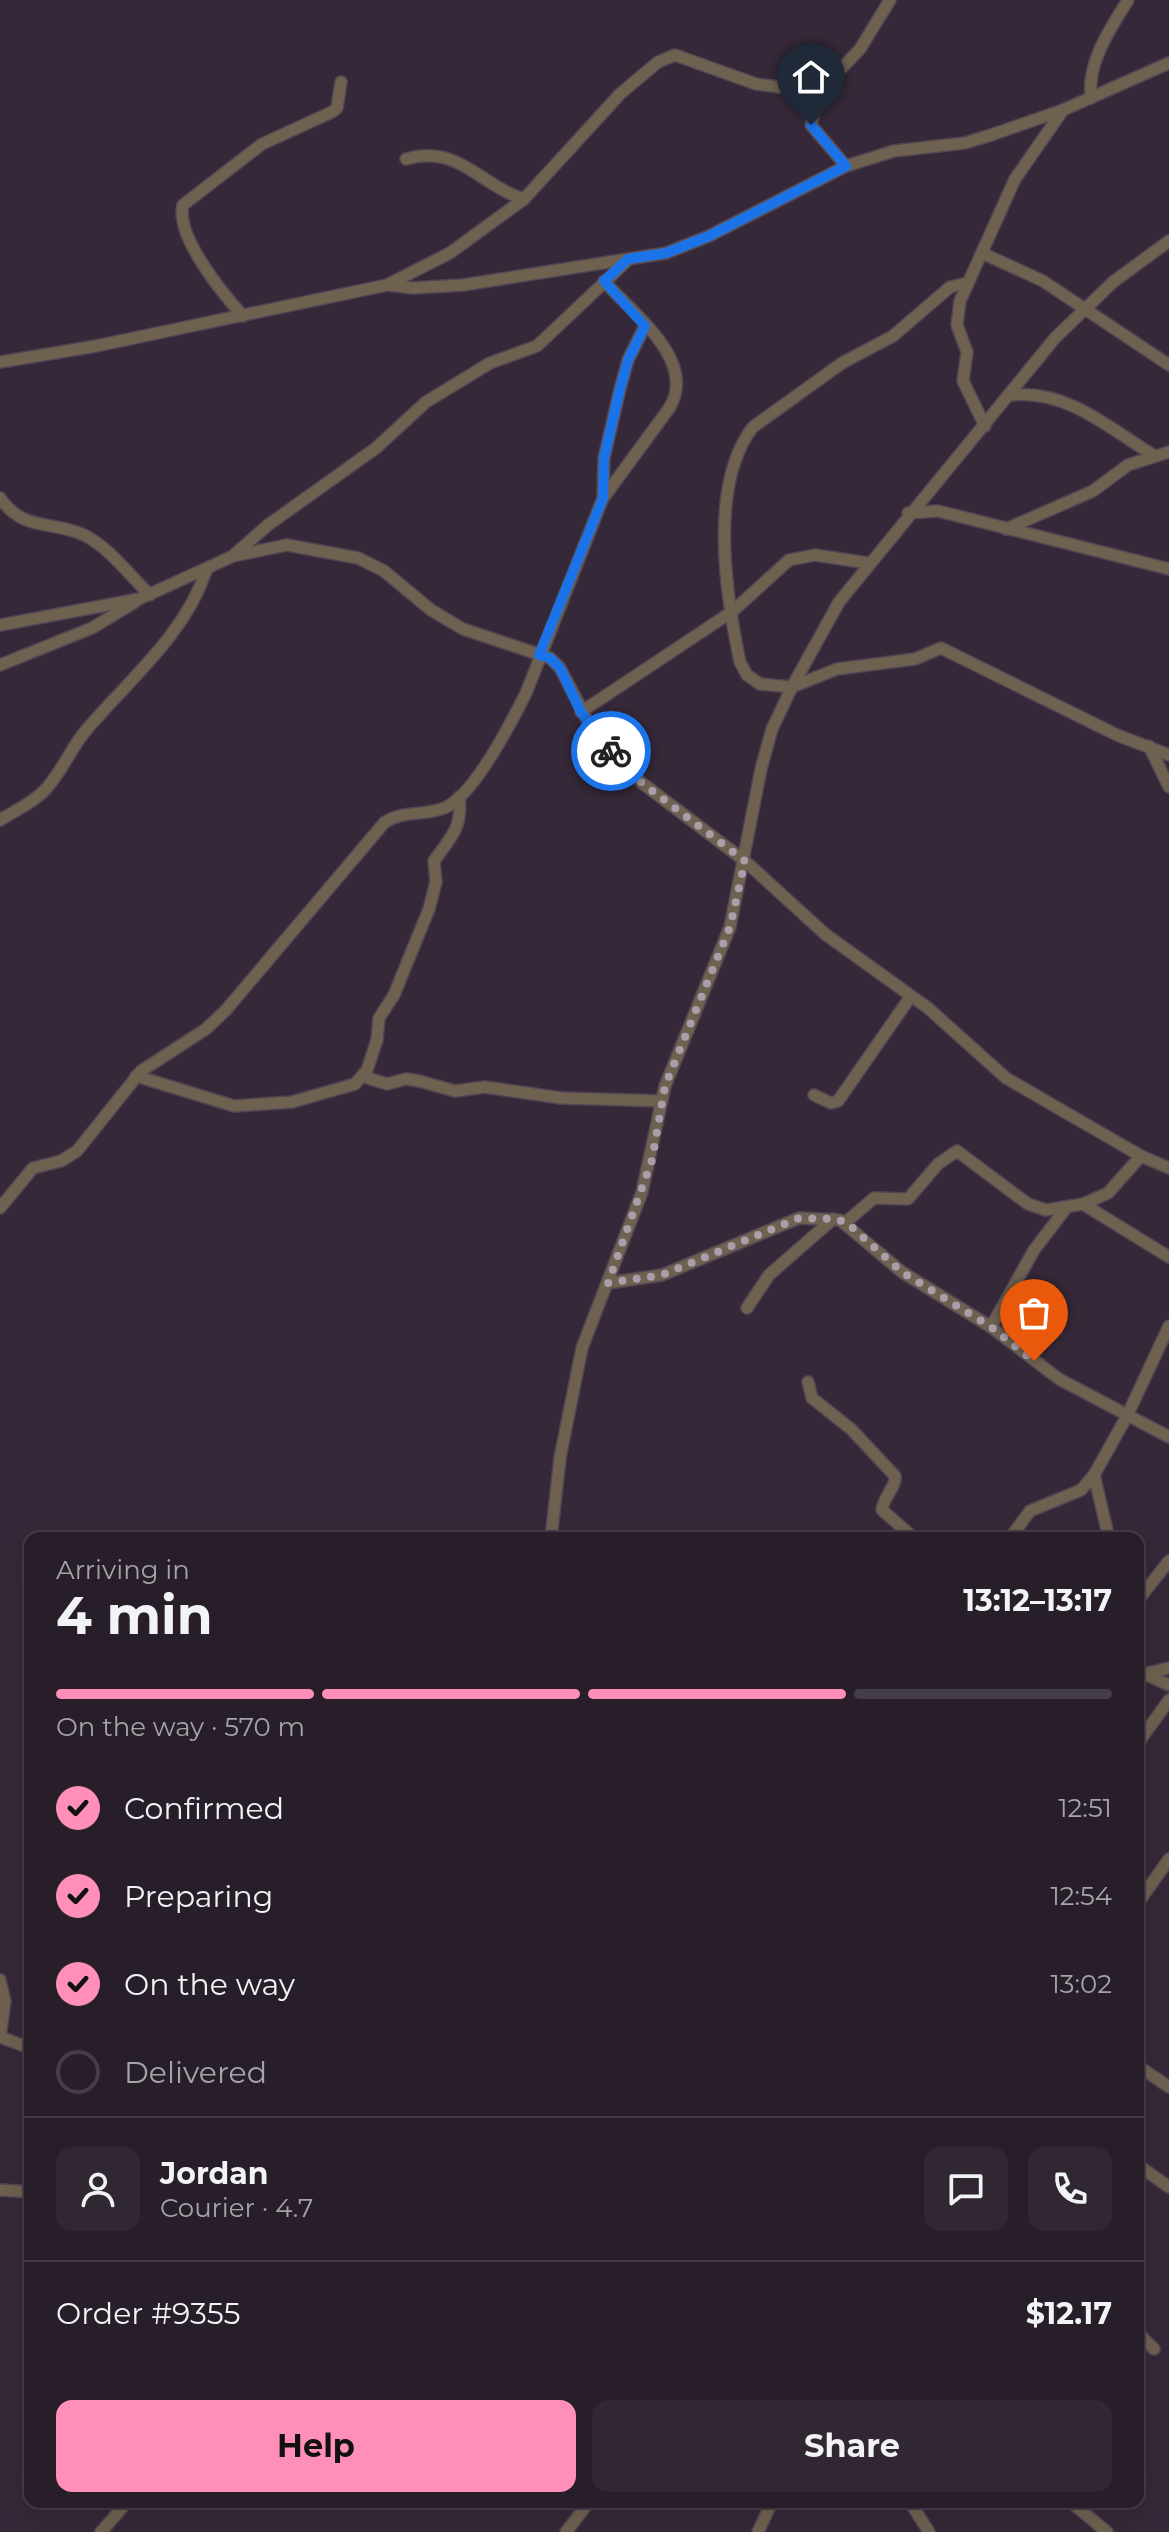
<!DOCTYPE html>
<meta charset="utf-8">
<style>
body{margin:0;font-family:Montserrat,sans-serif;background:#302732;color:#f1f3f6;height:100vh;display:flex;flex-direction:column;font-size:30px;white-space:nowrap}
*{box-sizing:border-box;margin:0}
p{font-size:26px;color:#a5a2a8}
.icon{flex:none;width:44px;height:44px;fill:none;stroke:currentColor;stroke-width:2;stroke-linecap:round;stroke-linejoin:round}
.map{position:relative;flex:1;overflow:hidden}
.side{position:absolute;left:24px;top:1532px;width:1120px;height:976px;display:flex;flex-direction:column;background:#281e2a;border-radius:16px;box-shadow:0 8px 32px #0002,0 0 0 2px #443c47}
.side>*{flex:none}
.pin{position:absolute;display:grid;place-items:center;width:68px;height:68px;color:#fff;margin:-82px -34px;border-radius:50% 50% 50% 0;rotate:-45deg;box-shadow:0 0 8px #0007}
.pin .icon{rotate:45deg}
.courier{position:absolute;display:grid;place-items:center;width:80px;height:80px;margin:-40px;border:6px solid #1a73e8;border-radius:50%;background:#fff;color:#222;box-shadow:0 2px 10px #0007}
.summary em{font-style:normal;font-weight:700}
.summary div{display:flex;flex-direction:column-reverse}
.summary{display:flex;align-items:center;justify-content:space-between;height:136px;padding:0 32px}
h1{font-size:52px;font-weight:700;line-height:60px}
.bar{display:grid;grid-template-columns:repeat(4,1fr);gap:12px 8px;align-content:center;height:96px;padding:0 32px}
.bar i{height:10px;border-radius:6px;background:#443c47}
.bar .active{background:#ff8eb9}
.bar p{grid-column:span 4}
.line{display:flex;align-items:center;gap:20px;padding:0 32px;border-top:2px solid #443c47}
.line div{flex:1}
.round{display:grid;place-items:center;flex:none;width:84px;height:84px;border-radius:16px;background:#302732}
ol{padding:0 32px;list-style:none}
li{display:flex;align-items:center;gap:24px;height:88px}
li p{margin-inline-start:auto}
li .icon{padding:8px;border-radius:50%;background:#ff8eb9;color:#111;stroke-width:4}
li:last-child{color:#a5a2a8}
li i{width:44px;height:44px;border:4px solid #443c47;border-radius:50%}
.primary-button{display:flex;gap:16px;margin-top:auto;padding:16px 32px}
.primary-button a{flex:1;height:92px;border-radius:16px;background:#ff8eb9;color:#111;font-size:32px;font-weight:700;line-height:92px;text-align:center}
.primary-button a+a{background:#302732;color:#f1f3f6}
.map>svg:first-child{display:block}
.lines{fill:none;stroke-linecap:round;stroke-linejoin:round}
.minor-casing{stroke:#514554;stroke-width:14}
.minor{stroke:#6f6150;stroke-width:11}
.done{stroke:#a99eaa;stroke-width:8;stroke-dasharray:0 14.4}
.route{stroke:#1a73e8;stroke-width:10}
</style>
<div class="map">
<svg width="1169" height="2532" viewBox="0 0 1169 2532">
<rect width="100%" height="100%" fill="#352838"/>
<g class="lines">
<g class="minor-casing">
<g id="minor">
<path d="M 819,92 L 811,125 L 846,166"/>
<path d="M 1091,98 C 1087,62 1110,29 1128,0"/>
<path d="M 406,159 C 459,144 479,185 524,199"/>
<path d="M 984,254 L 1043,281 L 1169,365"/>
<path d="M 967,283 L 950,287 L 893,336 L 842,363 L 753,427 C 708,485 726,596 740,662 L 747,675 L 760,684 L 792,687 L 837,669 L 915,659 L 941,648 L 1117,735 L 1169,755"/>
<path d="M 388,285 L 413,288 L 463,285 L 666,253 L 709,236 L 846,166 L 894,151 L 965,143 L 991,135 L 1063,110 L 1169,63"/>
<path d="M 243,316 C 223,294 175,236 183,205 L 262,144 L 332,112 L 337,108 L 341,82"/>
<path d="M 0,362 L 96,346 L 387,285 L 450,253 L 524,199 L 620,94 L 658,62 L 675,55 L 756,84 L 819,92 L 860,49 L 890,0"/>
<path d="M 1012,395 C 1066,389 1109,428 1153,455"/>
<path d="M 985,426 L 963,381 L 967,352 L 957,325 L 960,301 L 1015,179 L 1063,110"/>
<path d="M 604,497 L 670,407 C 697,360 633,314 604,281"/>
<path d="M 0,498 C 24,532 50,520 84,535 C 109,547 130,576 150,595"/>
<path d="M 908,513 L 938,511 L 1169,569"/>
<path d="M 1006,529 L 1093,491 L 1128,465 L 1169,452"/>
<path d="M 235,554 L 268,525 L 376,448 L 426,402 L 490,363 L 537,346 L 628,260"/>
<path d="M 0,625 L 139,599 L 233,556 L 287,545 L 358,558 L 384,571 L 431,610 L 463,629 L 550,658 L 560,668 L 594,733 L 642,783 L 745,861 L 825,934 L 928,1008 L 1006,1078 L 1141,1156 L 1169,1168"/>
<path d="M 0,665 L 92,628 L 135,602"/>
<path d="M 581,712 L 733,611 L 789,560 L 815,555 L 868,563"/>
<path d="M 1149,746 L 1169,787"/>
<path d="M 0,820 C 13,812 30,804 42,793 C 61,775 70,748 88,728 C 130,679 185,634 206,571"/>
<path d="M 136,1076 L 234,1106 L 292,1102 L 355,1084 L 367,1070 L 377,1040 L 379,1018 L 394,995 L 429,909 L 436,882 L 434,861 C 450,838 463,828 459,797"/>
<path d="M 362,1076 L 387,1084 L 406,1079 L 419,1081 L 455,1091 L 485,1087 L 561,1098 L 662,1101"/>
<path d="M 814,1095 L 831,1103 L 838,1101 L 911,996"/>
<path d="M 1083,1204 L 1169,1257"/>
<path d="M 0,1208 L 33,1168 L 61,1161 L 77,1151 L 141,1071 L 206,1029 L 226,1010 L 384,823 C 402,810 425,816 444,808 C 473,797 512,721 526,693 L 603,498 L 604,458 L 620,389 L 628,360 L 645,326"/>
<path d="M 846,1222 L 874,1198 L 908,1199 L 938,1164 L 957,1151 L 1028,1204 L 1046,1210 L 1083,1204 L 1108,1193 L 1141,1156"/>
<path d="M 608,1283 L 662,1275 L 799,1218 L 840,1220 L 902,1272 L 991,1327 L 1059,1379 L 1169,1437"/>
<path d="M 747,1308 L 769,1275 L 833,1219"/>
<path d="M 991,1327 L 1034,1250 L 1067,1207"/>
<path d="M 808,1382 L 812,1398 L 851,1429 L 895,1476 C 897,1486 883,1497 882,1510 L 914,1538"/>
<path d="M 1094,1475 L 1109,1538"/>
<path d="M 551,1538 L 560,1458 L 582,1348 L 642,1192 L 665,1086 L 730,927 L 761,769 L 772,729 L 792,687 L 839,602 L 1055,338 L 1113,282 L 1169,241"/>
<path d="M 1010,1538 L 1030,1511 L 1081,1490 L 1094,1475 L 1127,1416 L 1169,1326"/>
<path d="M 1138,1600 L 1169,1561"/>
<path d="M 1138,1671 L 1169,1685"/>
<path d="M 1147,1673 L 1169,1668"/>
<path d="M 1138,1743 L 1169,1700"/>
<path d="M 1138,1903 L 1169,1859"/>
<path d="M 0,1980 L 5,2001 L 0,2037 L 30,2048"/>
<path d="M 1138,2066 L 1169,2087"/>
<path d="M 1138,2165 L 1169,2187"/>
<path d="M 0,2190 L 30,2192"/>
<path d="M 1138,2333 L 1154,2349"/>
<path d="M 910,2502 L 929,2532"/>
<path d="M 1071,2502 L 1107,2532"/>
<path d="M 101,2532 L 127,2502"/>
<path d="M 566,2532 L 589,2502"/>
<path d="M 758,2532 L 772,2502"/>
</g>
</g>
<use href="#minor" class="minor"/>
</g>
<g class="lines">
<path class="done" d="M 611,751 L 642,783 L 745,861 L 730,927 L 665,1086 L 652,1160 L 608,1283 L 662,1275 L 799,1218 L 833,1219 L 846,1222 L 902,1272 L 991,1327 L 1034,1361"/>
<path class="route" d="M 611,751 L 581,712 L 560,668 L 550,658 L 539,655 L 603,498 L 604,458 L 620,389 L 628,360 L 645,326 L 604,281 L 628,259 L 666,253 L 709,236 L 846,166 L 811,125"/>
</g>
</svg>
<div class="pin" style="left:1034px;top:1361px;background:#ea580c"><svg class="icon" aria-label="bag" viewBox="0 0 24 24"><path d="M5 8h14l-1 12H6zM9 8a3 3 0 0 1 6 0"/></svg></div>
<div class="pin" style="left:811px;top:125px;background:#1f2937"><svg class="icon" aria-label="home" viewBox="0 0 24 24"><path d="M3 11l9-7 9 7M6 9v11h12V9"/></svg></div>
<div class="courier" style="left:611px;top:751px"><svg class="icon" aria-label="bike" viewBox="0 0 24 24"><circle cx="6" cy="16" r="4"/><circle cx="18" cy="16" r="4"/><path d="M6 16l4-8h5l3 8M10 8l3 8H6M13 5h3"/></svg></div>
<section class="side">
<div class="summary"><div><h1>4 min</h1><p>Arriving in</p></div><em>13:12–13:17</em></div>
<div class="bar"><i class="active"></i><i class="active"></i><i class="active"></i><i></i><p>On the way · 570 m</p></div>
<ol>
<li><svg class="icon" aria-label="check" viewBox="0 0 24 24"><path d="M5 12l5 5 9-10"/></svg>Confirmed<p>12:51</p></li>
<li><svg class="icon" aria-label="check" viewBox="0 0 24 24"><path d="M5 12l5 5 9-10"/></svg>Preparing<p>12:54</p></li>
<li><svg class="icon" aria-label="check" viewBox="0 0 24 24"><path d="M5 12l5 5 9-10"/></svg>On the way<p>13:02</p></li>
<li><i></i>Delivered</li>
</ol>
<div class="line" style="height:144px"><a class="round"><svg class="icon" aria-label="person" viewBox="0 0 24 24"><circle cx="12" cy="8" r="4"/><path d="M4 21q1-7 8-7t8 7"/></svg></a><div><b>Jordan</b><p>Courier · 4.7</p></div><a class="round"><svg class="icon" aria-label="chat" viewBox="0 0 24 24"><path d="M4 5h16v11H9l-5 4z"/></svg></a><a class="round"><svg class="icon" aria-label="phone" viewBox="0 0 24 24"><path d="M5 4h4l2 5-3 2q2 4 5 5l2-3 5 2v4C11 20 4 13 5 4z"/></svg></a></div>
<div class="line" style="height:104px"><div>Order #9355</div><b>$12.17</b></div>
<div class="primary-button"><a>Help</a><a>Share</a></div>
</section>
</div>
